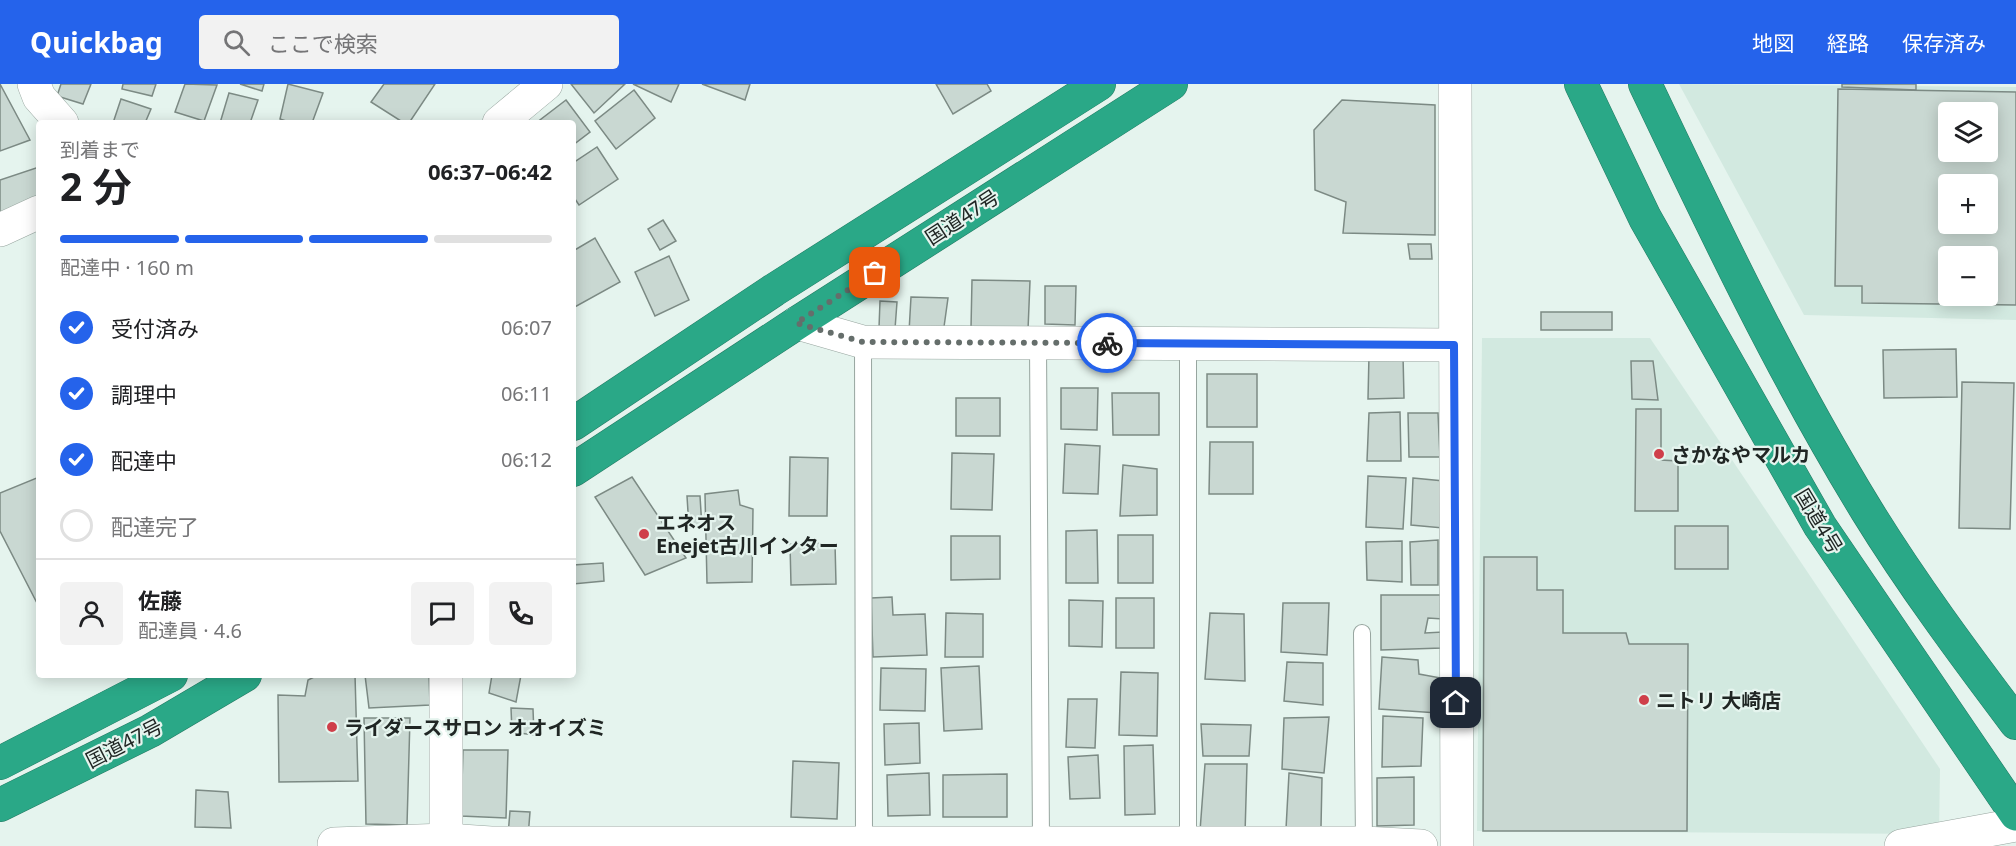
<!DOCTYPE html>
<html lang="ja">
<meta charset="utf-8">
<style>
body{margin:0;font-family:"Noto Sans","Noto Sans JP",sans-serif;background:#f2f2f2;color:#202124;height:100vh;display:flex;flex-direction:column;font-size:22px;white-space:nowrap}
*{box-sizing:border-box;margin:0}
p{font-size:20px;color:#757577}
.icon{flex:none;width:33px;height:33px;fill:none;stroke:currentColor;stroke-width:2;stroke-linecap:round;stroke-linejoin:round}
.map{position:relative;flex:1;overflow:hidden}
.details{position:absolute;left:36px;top:36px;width:540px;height:558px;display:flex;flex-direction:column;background:#fff;border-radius:6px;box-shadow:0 3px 15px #0003}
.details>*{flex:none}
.tools{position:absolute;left:1938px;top:18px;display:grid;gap:12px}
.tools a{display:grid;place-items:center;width:60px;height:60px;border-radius:6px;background:#fff;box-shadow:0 3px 15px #0003;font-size:30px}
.pin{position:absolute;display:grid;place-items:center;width:51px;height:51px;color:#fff;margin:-26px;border-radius:12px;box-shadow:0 3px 9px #0006}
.courier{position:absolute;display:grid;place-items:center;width:60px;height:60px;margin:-30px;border:4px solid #2563eb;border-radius:50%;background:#fff;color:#222;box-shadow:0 2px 8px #0007}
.headline em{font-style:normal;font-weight:700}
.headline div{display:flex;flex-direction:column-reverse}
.headline{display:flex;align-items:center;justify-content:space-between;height:102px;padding:0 24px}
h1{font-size:39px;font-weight:700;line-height:45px}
.bar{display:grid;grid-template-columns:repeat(4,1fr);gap:9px 6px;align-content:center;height:72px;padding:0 24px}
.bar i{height:8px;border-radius:4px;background:#e0e0e0}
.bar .on{background:#2563eb}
.bar p{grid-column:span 4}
.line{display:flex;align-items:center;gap:15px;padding:0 24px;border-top:2px solid #e0e0e0}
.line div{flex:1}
.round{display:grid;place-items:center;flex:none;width:63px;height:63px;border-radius:6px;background:#f2f2f2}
ol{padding:0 24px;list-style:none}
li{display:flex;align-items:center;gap:18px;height:66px}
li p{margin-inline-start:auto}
li .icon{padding:6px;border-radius:50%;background:#2563eb;color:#fff;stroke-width:4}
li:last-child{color:#757577}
li i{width:33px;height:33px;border:3px solid #e0e0e0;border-radius:50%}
header{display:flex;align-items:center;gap:36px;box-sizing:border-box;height:84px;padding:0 30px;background:#2563eb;color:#fff}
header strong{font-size:28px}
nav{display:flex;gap:33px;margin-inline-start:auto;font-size:21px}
.search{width:420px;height:54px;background:#f2f2f2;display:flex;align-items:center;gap:15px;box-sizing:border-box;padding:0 21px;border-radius:6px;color:#757577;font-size:22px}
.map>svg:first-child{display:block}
.built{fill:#d2e9e0;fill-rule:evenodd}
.building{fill:#c9d8d2;stroke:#7c8a84;stroke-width:1.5;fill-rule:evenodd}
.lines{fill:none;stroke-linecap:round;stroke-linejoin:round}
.lane-casing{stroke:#97a59f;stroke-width:18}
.street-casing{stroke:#97a59f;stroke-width:34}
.highway-casing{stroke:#267a64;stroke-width:34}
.lane{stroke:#fff;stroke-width:16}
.street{stroke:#fff;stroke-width:33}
.highway{stroke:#2aa887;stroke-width:33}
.done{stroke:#656e6b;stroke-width:6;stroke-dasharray:0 10.8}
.route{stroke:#2563eb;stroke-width:8}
.poi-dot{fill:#cf3f4a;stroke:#e5f4ee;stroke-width:2}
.labels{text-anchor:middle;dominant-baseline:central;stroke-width:4.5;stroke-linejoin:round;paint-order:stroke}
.street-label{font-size:20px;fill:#202624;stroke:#e5f4ee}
.poi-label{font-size:20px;font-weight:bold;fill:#202624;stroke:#e5f4ee;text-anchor:start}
</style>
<header>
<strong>Quickbag</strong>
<div class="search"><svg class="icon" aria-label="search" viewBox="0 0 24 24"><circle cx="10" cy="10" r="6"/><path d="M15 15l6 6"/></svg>ここで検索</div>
<nav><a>地図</a><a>経路</a><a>保存済み</a></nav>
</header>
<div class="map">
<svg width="2016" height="762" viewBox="0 0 2016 762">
<rect width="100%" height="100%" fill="#e5f4ee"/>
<g class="built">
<path d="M 1679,0 L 2016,3 L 2016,236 L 1804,231 ZM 1948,28 L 1988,28 L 1988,68 L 1948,68 ZM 1948,100 L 1988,100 L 1988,140 L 1948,140 ZM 1948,172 L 1988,172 L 1988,212 L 1948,212 Z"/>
<path d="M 1482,254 L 1650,254 L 1940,685 L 1939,750 L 1477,747 Z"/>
</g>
<g class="building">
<path d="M 0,0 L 30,56 L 0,67 Z"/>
<path d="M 61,0 L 91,0 L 83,20 L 57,12 Z"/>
<path d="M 123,0 L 156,0 L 152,12 L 122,5 Z"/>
<path d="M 185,0 L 217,1 L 204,37 L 175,28 Z"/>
<path d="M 240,0 L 264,0 L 262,7 Z"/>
<path d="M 288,0 L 323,9 L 312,39 L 292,39 L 280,35 Z"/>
<path d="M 384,0 L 435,0 L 409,39 L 404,39 L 371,18 Z"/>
<path d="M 571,0 L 625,0 L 594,29 Z"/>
<path d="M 633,0 L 679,0 L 671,18 Z"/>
<path d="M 702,0 L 750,0 L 745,16 Z"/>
<path d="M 936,0 L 987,0 L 991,7 L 953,30 Z"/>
<path d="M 1842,0 L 1916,0 L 1916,6 L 1842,3 Z"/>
<path d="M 1838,5 L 2016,8 L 2016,221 L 1862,219 L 1862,202 L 1835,202 ZM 1948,28 L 1988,28 L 1988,68 L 1948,68 ZM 1948,100 L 1988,100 L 1988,140 L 1948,140 ZM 1948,172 L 1988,172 L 1988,212 L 1948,212 Z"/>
<path d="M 634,6 L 655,34 L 616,65 L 595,37 Z"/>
<path d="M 229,9 L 258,16 L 250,39 L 220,39 Z"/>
<path d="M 121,15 L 151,25 L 145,39 L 113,39 Z"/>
<path d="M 566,16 L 590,48 L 573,61 L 573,39 L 536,39 Z"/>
<path d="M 1342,16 L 1435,21 L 1435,151 L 1343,149 L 1346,118 L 1315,106 L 1314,46 Z"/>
<path d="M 597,63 L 618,95 L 579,121 L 573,112 L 573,79 Z"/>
<path d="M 39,83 L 39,115 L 0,130 L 0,96 Z"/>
<path d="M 663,136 L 676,157 L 660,166 L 648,145 Z"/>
<path d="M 595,154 L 620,198 L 573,224 L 573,167 Z"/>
<path d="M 1408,160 L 1431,160 L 1432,175 L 1410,175 Z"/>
<path d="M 669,172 L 689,216 L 655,232 L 635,188 Z"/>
<path d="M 972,196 L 1030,197 L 1028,246 L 971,244 Z"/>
<path d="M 1045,202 L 1076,202 L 1075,241 L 1045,240 Z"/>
<path d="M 911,213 L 948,214 L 943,250 L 909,248 Z"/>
<path d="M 880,217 L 897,218 L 895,245 L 879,244 Z"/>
<rect x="1541" y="228" width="71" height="18"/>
<path d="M 1956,265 L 1957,313 L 1884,314 L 1883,266 Z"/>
<path d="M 1369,271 L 1403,271 L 1404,314 L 1368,315 Z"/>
<path d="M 1631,277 L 1653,277 L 1658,316 L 1632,315 Z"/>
<rect x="1207" y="290" width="50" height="53"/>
<path d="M 1962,298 L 2014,299 L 2010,445 L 1959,444 Z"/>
<path d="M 1061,304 L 1098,304 L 1097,346 L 1061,345 Z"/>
<path d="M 1112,309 L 1159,309 L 1159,351 L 1113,351 Z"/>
<rect x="956" y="314" width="44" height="38"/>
<path d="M 1636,325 L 1661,325 L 1661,376 L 1678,377 L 1678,427 L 1635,427 Z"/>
<path d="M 1400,328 L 1401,377 L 1367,377 L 1369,329 Z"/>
<path d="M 1408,329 L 1438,329 L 1440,373 L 1409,373 Z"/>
<path d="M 1210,358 L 1253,358 L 1253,410 L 1209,410 Z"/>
<path d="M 1065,360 L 1100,362 L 1098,410 L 1063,409 Z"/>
<path d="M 952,369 L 994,370 L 992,426 L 951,425 Z"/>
<path d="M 790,373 L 828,374 L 827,432 L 789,432 Z"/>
<path d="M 1123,381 L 1157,385 L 1157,431 L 1120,432 Z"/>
<path d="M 1368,392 L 1406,394 L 1403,445 L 1366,443 Z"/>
<path d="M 39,393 L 39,523 L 0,447 L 0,409 Z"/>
<path d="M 632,393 L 686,474 L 645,491 L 595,413 Z"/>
<path d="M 1413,394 L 1444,397 L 1443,444 L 1411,441 Z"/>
<path d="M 738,406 L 740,421 L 753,425 L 752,498 L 707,499 L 705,410 Z"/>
<path d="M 687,412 L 700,412 L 702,444 L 689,444 Z"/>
<rect x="1675" y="442" width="53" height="43"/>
<path d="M 1097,446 L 1098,499 L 1066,499 L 1066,447 Z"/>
<rect x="1118" y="451" width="35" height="48"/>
<path d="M 951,452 L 1000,452 L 1000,495 L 951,496 Z"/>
<path d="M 1438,456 L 1438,501 L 1411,501 L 1410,458 Z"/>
<path d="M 1402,457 L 1402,498 L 1367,496 L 1366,458 Z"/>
<path d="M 835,459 L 836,500 L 791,501 L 790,460 Z"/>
<path d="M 1484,473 L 1537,473 L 1537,506 L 1563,506 L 1563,549 L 1626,549 L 1629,560 L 1688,560 L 1687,747 L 1483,747 Z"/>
<path d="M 603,479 L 604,497 L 573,500 L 573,481 Z"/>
<path d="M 1381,511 L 1443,511 L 1443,535 L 1428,534 L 1425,549 L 1443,548 L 1442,564 L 1381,566 Z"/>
<path d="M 892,513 L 893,531 L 925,530 L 927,571 L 873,573 L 871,514 Z"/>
<rect x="1116" y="514" width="38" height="50"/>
<path d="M 1069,516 L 1103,517 L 1102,563 L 1069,562 Z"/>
<path d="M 1283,519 L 1329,519 L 1327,571 L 1281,568 Z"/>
<path d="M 946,529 L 983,530 L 983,573 L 945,573 Z"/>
<path d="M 1210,529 L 1244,530 L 1245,597 L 1205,595 Z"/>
<path d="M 1382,573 L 1418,576 L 1419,590 L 1441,594 L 1438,629 L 1379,625 Z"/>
<path d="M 1287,578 L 1323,579 L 1323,621 L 1284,617 Z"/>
<path d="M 979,582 L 982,645 L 944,647 L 941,584 Z"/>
<path d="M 881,584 L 926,585 L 925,627 L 880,626 Z"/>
<path d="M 1121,588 L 1158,589 L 1157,652 L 1119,651 Z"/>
<path d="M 318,591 L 355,591 L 358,697 L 279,698 L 278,611 L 305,612 L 308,596 Z"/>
<path d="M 365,591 L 429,591 L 430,621 L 369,624 Z"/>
<path d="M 492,591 L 521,591 L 516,618 L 489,609 Z"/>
<path d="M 1068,615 L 1097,615 L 1095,664 L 1066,663 Z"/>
<path d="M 511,624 L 533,625 L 534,651 L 512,648 Z"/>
<path d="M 1383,632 L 1423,634 L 1421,682 L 1382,683 Z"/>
<path d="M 1329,633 L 1324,689 L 1282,685 L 1284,634 Z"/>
<path d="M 364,634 L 410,634 L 407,741 L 366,740 Z"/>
<path d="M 919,639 L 920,679 L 885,681 L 884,640 Z"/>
<path d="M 1201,640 L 1251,641 L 1249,672 L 1203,672 Z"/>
<path d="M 1153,661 L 1155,730 L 1125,731 L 1124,662 Z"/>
<path d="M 463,666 L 508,666 L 506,734 L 461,732 Z"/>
<path d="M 1098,671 L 1100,714 L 1070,715 L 1068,673 Z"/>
<path d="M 793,677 L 839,679 L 837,735 L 791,733 Z"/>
<path d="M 1205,680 L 1247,680 L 1245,750 L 1200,747 Z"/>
<path d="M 929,689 L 930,731 L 888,732 L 887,691 Z"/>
<path d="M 1289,689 L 1322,694 L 1321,743 L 1286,745 Z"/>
<path d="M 1007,690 L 1007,733 L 943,733 L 943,691 Z"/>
<path d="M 1414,693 L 1414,741 L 1377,742 L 1377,694 Z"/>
<path d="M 196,706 L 228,708 L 231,744 L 195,743 Z"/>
<path d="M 510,727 L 530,728 L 528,753 L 508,751 Z"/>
</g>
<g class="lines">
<g class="lane-casing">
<g id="lane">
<path d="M 863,258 L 864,759"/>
<path d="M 1038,259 L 1041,759"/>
<path d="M 1362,549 L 1364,759"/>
<path d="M 1188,759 L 1188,260"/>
</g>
</g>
<g class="street-casing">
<g id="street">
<path d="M 34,0 L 39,13 L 62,39"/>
<path d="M 1455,0 L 1457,762"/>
<path d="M 499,39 L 546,0"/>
<path d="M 0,146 L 39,128"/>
<path d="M 797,239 L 863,258 L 1454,261"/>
<path d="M 334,760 L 446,756 L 491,759 L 1364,759 L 1421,762"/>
<path d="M 446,762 L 446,591"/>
<path d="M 1901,762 L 2016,741"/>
</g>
</g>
<g class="highway-casing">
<g id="highway">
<path d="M 1581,0 L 1645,134 L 1820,442 L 2016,730"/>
<path d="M 1645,0 C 1714,145 1783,290 1867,427 C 1912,500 1964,570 2016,639"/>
<path d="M 573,340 L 774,206 L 1099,0"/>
<path d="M 573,386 L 797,239 L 1171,0"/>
<path d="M 0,679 L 171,591"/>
<path d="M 0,721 L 150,647 L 245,591"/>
</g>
</g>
<use href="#lane" class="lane"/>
<use href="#street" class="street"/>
<use href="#highway" class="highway"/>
</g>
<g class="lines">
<path class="done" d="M 875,189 L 796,239 L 863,258 L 1107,259"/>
<path class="route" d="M 1107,259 L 1454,261 L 1456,619"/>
</g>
<g class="poi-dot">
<circle cx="1659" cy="370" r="6"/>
<circle cx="644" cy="450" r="6"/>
<circle cx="1644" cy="616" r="6"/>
<circle cx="332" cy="643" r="6"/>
</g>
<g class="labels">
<g class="street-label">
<text transform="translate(962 133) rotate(-33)">国道47号</text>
<text transform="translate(1819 437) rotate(59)">国道4号</text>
<text transform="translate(124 659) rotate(-27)">国道47号</text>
</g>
<g class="poi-label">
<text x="1671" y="370">さかなやマルカ</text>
<text x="656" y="438">エネオス<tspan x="656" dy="23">Enejet古川インター</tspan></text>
<text x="1656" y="616">ニトリ 大崎店</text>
<text x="344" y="643">ライダースサロン オオイズミ</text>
</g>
</g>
</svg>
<div class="tools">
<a><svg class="icon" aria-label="layers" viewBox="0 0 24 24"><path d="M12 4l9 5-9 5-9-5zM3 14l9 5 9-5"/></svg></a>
<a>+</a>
<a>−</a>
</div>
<div class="pin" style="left:875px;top:189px;background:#ea580c"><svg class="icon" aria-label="bag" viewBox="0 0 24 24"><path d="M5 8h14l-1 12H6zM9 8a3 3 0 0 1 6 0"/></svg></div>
<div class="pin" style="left:1456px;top:619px;background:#1f2937"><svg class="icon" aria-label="home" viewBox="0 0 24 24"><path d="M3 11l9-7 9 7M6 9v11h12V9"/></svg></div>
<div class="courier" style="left:1107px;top:259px"><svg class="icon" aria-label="bike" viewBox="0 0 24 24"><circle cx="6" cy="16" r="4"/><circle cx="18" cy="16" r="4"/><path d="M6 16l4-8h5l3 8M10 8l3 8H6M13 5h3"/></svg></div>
<section class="details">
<div class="headline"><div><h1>2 分</h1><p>到着まで</p></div><em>06:37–06:42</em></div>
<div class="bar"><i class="on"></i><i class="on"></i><i class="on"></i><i></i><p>配達中 · 160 m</p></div>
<ol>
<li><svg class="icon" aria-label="check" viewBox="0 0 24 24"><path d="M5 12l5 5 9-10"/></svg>受付済み<p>06:07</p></li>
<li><svg class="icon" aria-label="check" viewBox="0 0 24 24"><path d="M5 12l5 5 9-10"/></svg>調理中<p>06:11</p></li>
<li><svg class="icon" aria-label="check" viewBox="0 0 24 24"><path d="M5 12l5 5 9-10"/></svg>配達中<p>06:12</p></li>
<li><i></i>配達完了</li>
</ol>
<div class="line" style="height:108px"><a class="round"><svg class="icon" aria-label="person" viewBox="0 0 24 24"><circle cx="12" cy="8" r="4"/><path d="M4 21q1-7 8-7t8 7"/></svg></a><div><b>佐藤</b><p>配達員 · 4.6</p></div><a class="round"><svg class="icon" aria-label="chat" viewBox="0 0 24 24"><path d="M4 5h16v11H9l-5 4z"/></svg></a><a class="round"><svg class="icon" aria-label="phone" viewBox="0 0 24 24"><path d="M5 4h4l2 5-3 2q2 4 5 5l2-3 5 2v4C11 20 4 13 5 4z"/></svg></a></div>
</section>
</div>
